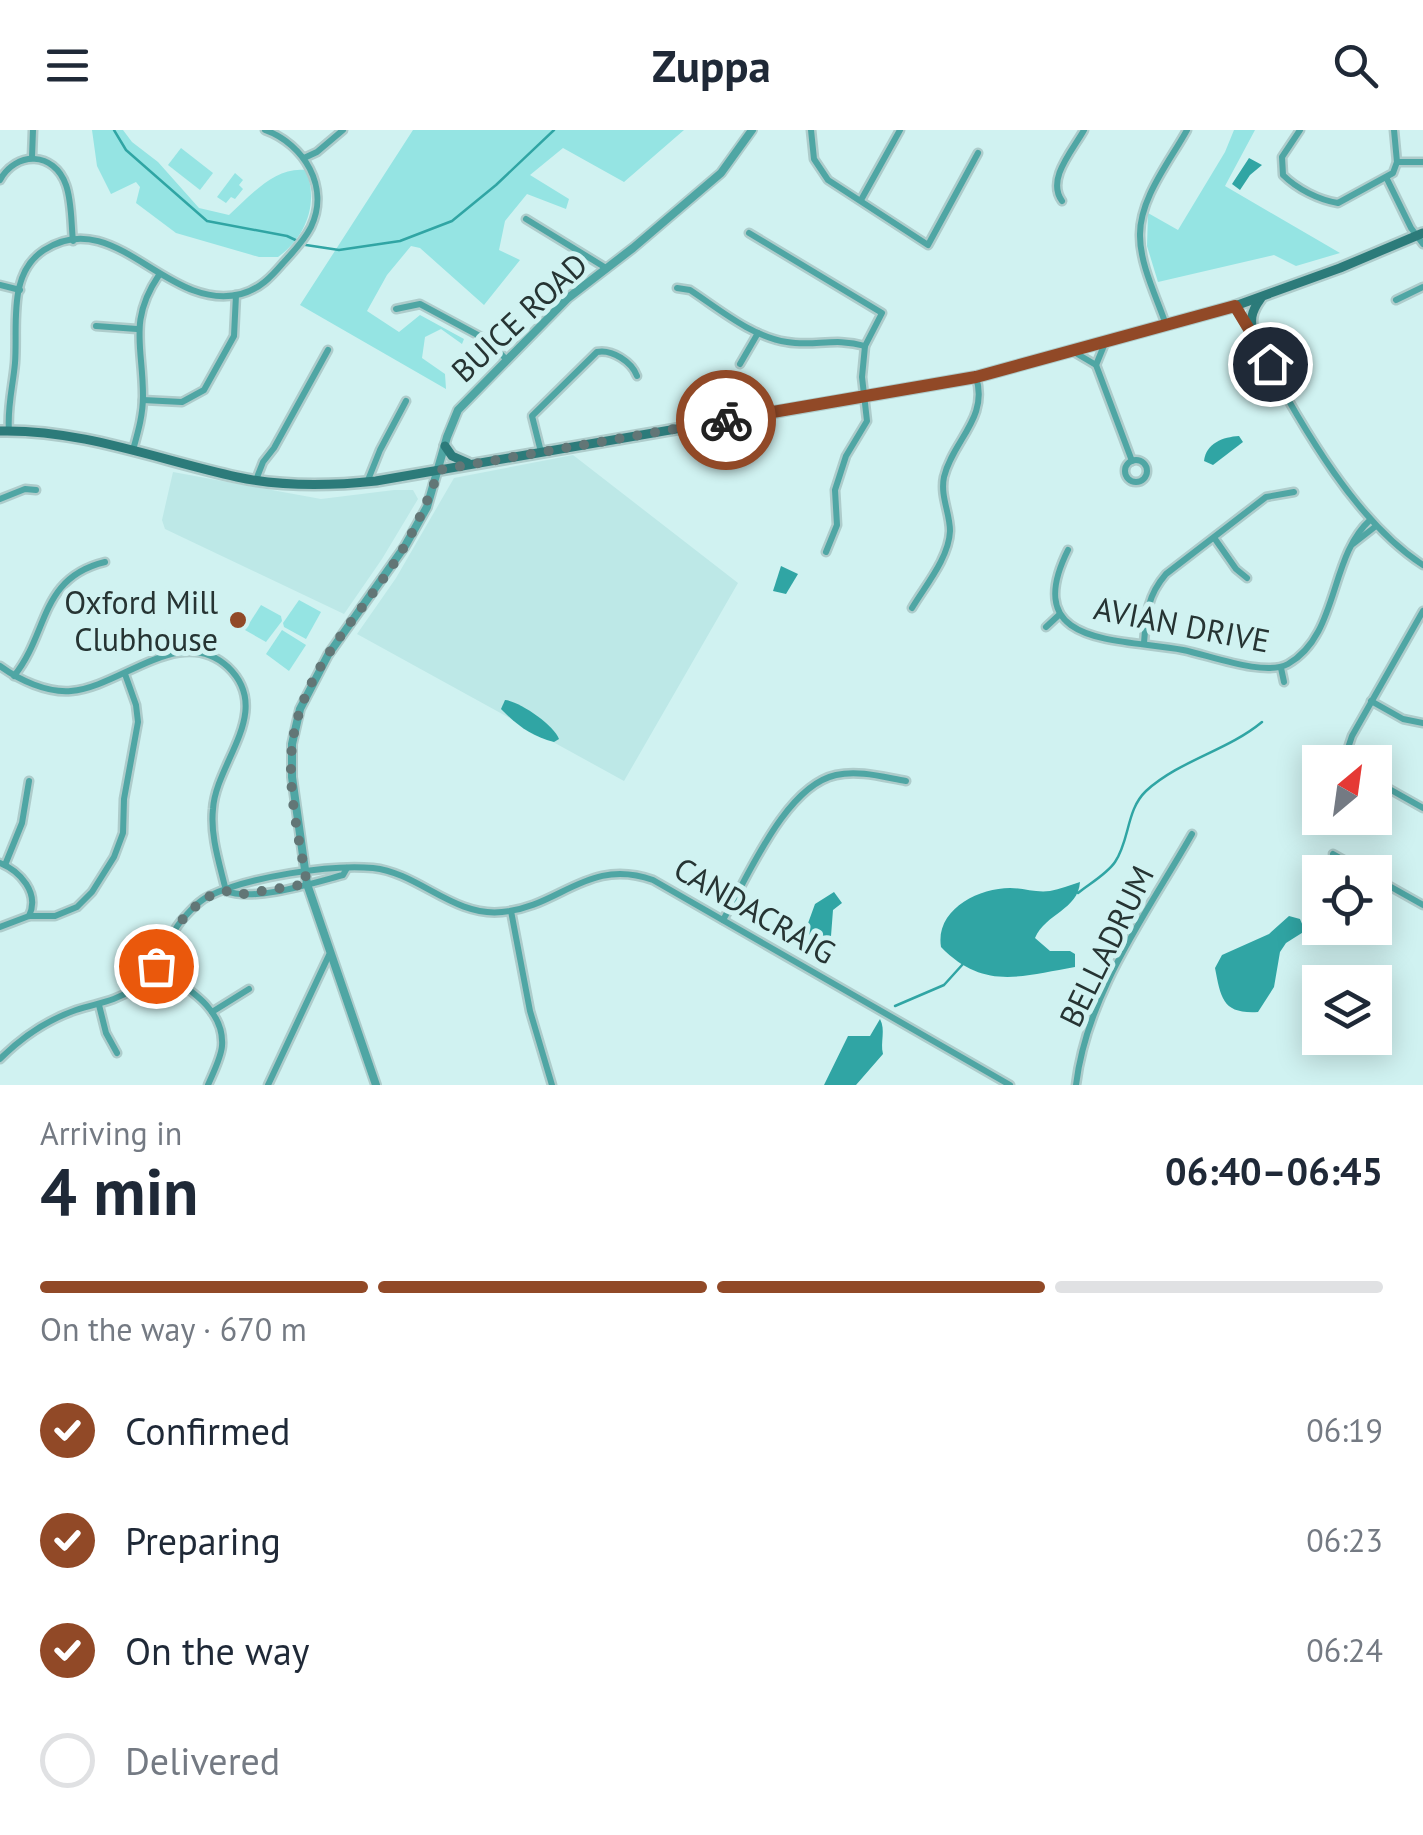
<!DOCTYPE html>
<meta charset="utf-8">
<style>
body{margin:0;font-family:"PT Sans",sans-serif;background:#f2f2f3;color:#1f2937;height:100vh;display:flex;flex-direction:column;font-size:38px;white-space:nowrap}
*{box-sizing:border-box;margin:0}
p{font-size:32px;color:#747a83}
.icon{flex:none;width:55px;height:55px;fill:none;stroke:currentColor;stroke-width:2;stroke-linecap:round;stroke-linejoin:round}
.map{position:relative;height:955px;overflow:hidden}
.drawer{display:flex;flex-direction:column;background:#fff;flex:1}
.drawer>*{flex:none}
.needle{width:65px;rotate:29deg}
.tools{position:absolute;left:1302px;top:615px;display:grid;gap:20px}
.tools a{display:grid;place-items:center;width:90px;height:90px;border-radius:0px;background:#fff;box-shadow:0 5px 25px #0003;font-size:50px}
.pin{position:absolute;display:grid;place-items:center;width:85px;height:85px;color:#fff;margin:-42px;border:5px solid #fff;border-radius:50%;box-shadow:0 2px 10px #0007}
.courier{position:absolute;display:grid;place-items:center;width:100px;height:100px;margin:-50px;border:8px solid #914927;border-radius:50%;background:#fff;color:#222;box-shadow:0 2px 12px #0007}
.head em{font-style:normal;font-weight:700}
.head div{display:flex;flex-direction:column-reverse}
.head{display:flex;align-items:center;justify-content:space-between;height:170px;padding:0 40px}
h1{font-size:65px;font-weight:700;line-height:75px}
.bar{display:grid;grid-template-columns:repeat(4,1fr);gap:15px 10px;align-content:center;height:120px;padding:0 40px}
.bar i{height:12px;border-radius:8px;background:#e0e1e3}
.bar .active{background:#914927}
.bar p{grid-column:span 4}
ol{padding:0 40px;list-style:none}
li{display:flex;align-items:center;gap:30px;height:110px}
li p{margin-inline-start:auto}
li .icon{padding:10px;border-radius:50%;background:#914927;color:#fff;stroke-width:4}
li:last-child{color:#747a83}
li i{width:55px;height:55px;border:5px solid #e0e1e3;border-radius:50%}
header{display:flex;justify-content:space-between;align-items:center;height:130px;padding:0 40px;background:#fff;font-size:45px;font-weight:700}
.map>svg:first-child{display:block}
.built{fill:#bde8e7}
.green{fill:#95e4e3}
.water{fill:#30a5a4}
.lines{fill:none;stroke-linecap:round;stroke-linejoin:round}
.stream{stroke:#30a5a4;stroke-width:2.5}
.minor-casing{stroke:#aecccb;stroke-width:11}
.tertiary-casing{stroke:#aecccb;stroke-width:12}
.secondary-casing{stroke:#aecccb;stroke-width:14}
.minor{stroke:#4fa6a4;stroke-width:6}
.tertiary{stroke:#4fa6a4;stroke-width:8}
.secondary{stroke:#2c7b7a;stroke-width:9}
.done{stroke:#627676;stroke-width:10;stroke-dasharray:0 18}
.route{stroke:#914927;stroke-width:12}
.poi-dot{fill:#914927;stroke:#d0f2f1;stroke-width:4}
.labels{text-anchor:middle;dominant-baseline:central;stroke-width:10;stroke-linejoin:round;paint-order:stroke}
.street-label{font-size:32px;fill:#263433;stroke:#d0f2f1}
.poi-label{font-size:32px;fill:#263433;stroke:#d0f2f1;text-anchor:end}
</style>
<header><svg class="icon" aria-label="menu" viewBox="0 0 24 24"><path d="M4 6h16M4 12h16M4 18h16"/></svg>Zuppa<svg class="icon" aria-label="search" viewBox="0 0 24 24"><circle cx="10" cy="10" r="6"/><path d="M15 15l6 6"/></svg></header>
<div class="map">
<svg width="1423" height="955" viewBox="0 0 1423 955">
<rect width="100%" height="100%" fill="#d0f2f1"/>
<g class="built">
<path d="M 573,325 L 738,453 L 624,651 L 357,504 L 396,448 L 454,348 Z"/>
<path d="M 173,342 L 321,369 L 394,360 L 413,360 L 418,369 L 382,429 L 344,484 L 165,399 L 162,390 Z"/>
</g>
<g class="green">
<path d="M 92,0 L 123,0 L 132,12 L 158,32 L 199,78 L 229,85 C 250,66 275,36 306,40 C 319,73 306,107 278,127 L 259,127 L 176,103 L 136,73 L 140,57 L 136,52 L 111,64 L 97,36 Z"/>
<path d="M 413,0 L 684,0 L 624,52 L 563,18 L 530,45 L 569,69 L 566,79 L 527,64 L 505,91 L 499,120 L 520,130 L 484,175 L 420,118 L 411,116 L 387,145 L 367,181 L 399,202 L 420,185 L 464,209 L 462,214 L 441,199 L 425,207 L 422,228 L 445,244 L 446,259 L 300,175 Z"/>
<path d="M 1234,0 L 1255,0 L 1225,56 L 1340,123 L 1296,136 L 1274,125 L 1158,152 L 1147,116 L 1148,83 L 1178,100 L 1225,22 Z"/>
<path d="M 181,18 L 213,43 L 200,60 L 168,35 Z"/>
<path d="M 235,43 L 243,50 L 239,55 L 243,59 L 235,69 L 231,67 L 226,73 L 217,67 Z"/>
<path d="M 299,470 L 321,482 L 306,509 L 284,497 L 283,493 Z"/>
<path d="M 261,475 L 281,486 L 282,491 L 266,512 L 245,500 Z"/>
<path d="M 282,500 L 306,515 L 289,541 L 266,524 Z"/>
</g>
<g class="water">
<path d="M 1249,28 L 1262,35 L 1250,45 L 1240,60 L 1232,54 Z"/>
<path d="M 1239,306 L 1243,312 L 1213,335 L 1204,331 C 1206,313 1223,307 1239,306 Z"/>
<path d="M 781,436 L 798,444 L 786,464 L 773,461 Z"/>
<path d="M 505,570 C 519,571 554,595 559,609 L 554,612 C 531,606 518,596 501,579 Z"/>
<path d="M 1080,752 C 1078,780 1046,783 1035,808 L 1050,821 L 1070,821 L 1075,824 L 1075,837 C 1022,846 984,861 941,817 C 935,780 978,758 1010,758 C 1023,758 1036,763 1050,761 C 1060,759 1070,755 1080,752 Z"/>
<path d="M 834,762 L 842,773 L 833,780 L 831,806 L 820,810 L 803,807 L 815,774 Z"/>
<path d="M 1289,786 L 1300,789 L 1305,801 L 1286,813 L 1280,822 L 1274,857 L 1258,882 C 1223,884 1221,869 1215,838 L 1222,825 L 1269,804 Z"/>
<path d="M 880,889 C 886,900 880,912 883,924 L 856,955 L 824,955 L 848,906 L 870,906 Z"/>
</g>
<g class="lines">
<g class="stream">
<path d="M 114,0 L 126,20 L 207,91 L 287,106 L 306,115 L 339,120 L 400,111 L 452,91 L 496,55 L 554,0"/>
<path d="M 1078,763 C 1089,754 1107,744 1115,732 C 1130,710 1126,680 1146,661 C 1180,630 1227,621 1262,592"/>
<path d="M 895,876 L 944,855 L 963,834"/>
</g>
<g class="minor-casing">
<g id="minor">
<path d="M 811,0 L 814,29 L 828,50 L 928,115 L 978,23"/>
<path d="M 1300,0 L 1282,27 L 1283,45 C 1297,59 1319,70 1338,73 L 1393,43 L 1397,32 L 1394,0"/>
<path d="M 32,27 L 33,0"/>
<path d="M 304,28 L 317,22 L 343,0"/>
<path d="M 1397,32 L 1423,32"/>
<path d="M 1387,49 L 1411,98 L 1423,114"/>
<path d="M 0,50 C 16,21 54,21 66,55 C 72,72 71,93 73,111"/>
<path d="M 861,70 L 900,0"/>
<path d="M 1062,71 C 1046,49 1073,20 1084,0"/>
<path d="M 526,89 L 606,138"/>
<path d="M 749,103 L 882,183 L 865,216 L 862,247 L 867,291 L 846,326 L 835,360 L 837,395 L 826,422"/>
<path d="M 0,155 L 20,160"/>
<path d="M 677,158 L 690,160 C 719,179 752,207 787,212 C 814,217 835,207 865,216"/>
<path d="M 1396,170 L 1423,157"/>
<path d="M 1235,176 C 1284,259 1341,382 1423,435"/>
<path d="M 396,179 L 420,174 L 487,210 L 507,230"/>
<path d="M 1166,195 C 1157,168 1140,135 1140,106 C 1139,69 1170,31 1187,0"/>
<path d="M 96,196 L 137,199"/>
<path d="M 1074,222 L 1096,235 L 1105,213"/>
<path d="M 740,234 L 758,203"/>
<path d="M 1096,235 L 1132,331"/>
<path d="M 143,270 L 182,272 L 204,260 L 234,206 L 236,165"/>
<path d="M 9,301 C 7,277 13,256 15,233 C 18,196 7,144 44,120 C 115,74 167,183 241,164 C 260,159 271,147 283,133 C 293,122 304,111 311,97 C 330,57 304,14 265,0"/>
<path d="M 133,320 C 138,302 143,285 143,266 C 143,216 128,191 159,145"/>
<path d="M 541,322 L 532,286 L 597,222 C 612,219 632,232 637,246"/>
<circle cx="1136" cy="341" r="11"/>
<path d="M 256,350 L 263,332 L 274,318 L 328,220"/>
<path d="M 368,350 L 380,320 L 406,271"/>
<path d="M 0,369 L 25,359 L 36,360"/>
<path d="M 1215,409 L 1236,439 L 1247,448"/>
<path d="M 1353,414 L 1376,396"/>
<path d="M 1068,420 C 1019,518 1121,508 1183,520 C 1209,525 1265,547 1288,534 C 1339,505 1329,427 1370,390"/>
<path d="M 912,478 C 925,456 949,428 950,401 C 950,383 940,366 944,347 C 953,310 989,288 976,247"/>
<path d="M 1046,497 L 1060,484"/>
<path d="M 1144,513 C 1146,485 1147,466 1166,444 L 1266,367 L 1294,362"/>
<path d="M 0,536 C 19,550 47,563 71,561 C 121,557 181,493 228,537 C 274,581 216,632 213,679 C 210,706 220,735 226,761"/>
<path d="M 1281,538 L 1284,552"/>
<path d="M 14,546 C 49,503 39,448 105,432"/>
<path d="M 1371,571 L 1403,589 L 1423,593"/>
<path d="M 1351,632 L 1348,618 L 1352,606 L 1423,481"/>
<path d="M 1375,651 L 1423,678"/>
<path d="M 1333,724 L 1365,742"/>
<path d="M 0,733 C 20,741 40,763 29,786"/>
<path d="M 5,735 L 22,693 L 29,651"/>
<path d="M 1375,748 L 1423,775"/>
<path d="M 226,761 C 254,772 313,753 343,745 L 347,738"/>
<path d="M 511,781 L 530,881 L 552,955"/>
<path d="M 723,790 C 748,747 785,656 836,645 C 859,640 883,647 906,651"/>
<path d="M 0,797 L 29,786 L 55,786 L 77,777 L 92,762 L 114,727 L 123,703 L 124,669 L 138,592 L 136,575 L 125,544"/>
<path d="M 157,837 C 183,856 225,877 222,916 C 221,928 213,943 208,955"/>
<path d="M 99,875 L 106,903 L 117,923"/>
<path d="M 212,882 L 249,859"/>
<path d="M 0,929 C 22,907 47,890 76,880 C 97,873 114,872 133,859 C 158,841 163,814 181,791 C 189,782 198,771 209,766 C 249,747 330,734 373,738 C 419,743 453,787 502,782 C 560,777 588,727 653,750 L 1010,955"/>
<path d="M 268,955 L 329,825"/>
<path d="M 1076,955 C 1087,863 1147,783 1192,704"/>
</g>
</g>
<g class="tertiary-casing">
<path id="tertiary" d="M 376,955 L 307,754 L 292,647 L 292,614 L 300,579 L 328,525 L 405,416 L 427,377 L 447,307 L 458,280 L 568,168 L 633,118 L 721,43 L 752,0"/>
</g>
<g class="secondary-casing">
<g id="secondary">
<path d="M 1254,208 C 1250,190 1250,183 1261,168"/>
<path d="M 0,301 C 81,299 159,330 237,347 C 283,357 330,356 376,351 L 976,247 L 1235,176 L 1340,138 L 1423,103"/>
<path d="M 445,316 L 452,326 L 468,333"/>
</g>
</g>
<use href="#minor" class="minor"/>
<use href="#tertiary" class="tertiary"/>
<use href="#secondary" class="secondary"/>
</g>
<g class="lines">
<path class="done" d="M 156,836 L 178,794 L 204,768 L 226,761 L 237,765 L 307,754 C 298,703 283,645 296,594 C 310,538 351,494 383,449 C 408,415 425,380 439,340 L 726,290"/>
<path class="route" d="M 726,290 L 976,247 L 1235,176 L 1270,234"/>
</g>
<circle class="poi-dot" cx="238" cy="490" r="10"/>
<g class="labels">
<g class="street-label">
<text transform="translate(519 187) rotate(-43)">BUICE ROAD</text>
<text transform="translate(1182 494) rotate(11)">AVIAN DRIVE</text>
<text transform="translate(755 780) rotate(30)">CANDACRAIG</text>
<text transform="translate(1106 816) rotate(-64)">BELLADRUM</text>
</g>
<g class="poi-label">
<text x="218" y="472">Oxford Mill<tspan x="218" dy="37">Clubhouse</tspan></text>
</g>
</g>
</svg>
<div class="tools">
<a><svg class="needle" viewBox="-14 -14 28 28"><path d="M0-13l5 13h-10z" fill="#e53935"/><path d="M0 13l5-13h-10z" fill="#747a83"/></svg></a>
<a><svg class="icon" aria-label="locate" viewBox="0 0 24 24"><circle cx="12" cy="12" r="6"/><path d="M12 2v4M12 18v4M2 12h4M18 12h4"/></svg></a>
<a><svg class="icon" aria-label="layers" viewBox="0 0 24 24"><path d="M12 4l9 5-9 5-9-5zM3 14l9 5 9-5"/></svg></a>
</div>
<div class="pin" style="left:156px;top:836px;background:#ea580c"><svg class="icon" aria-label="bag" viewBox="0 0 24 24"><path d="M5 8h14l-1 12H6zM9 8a3 3 0 0 1 6 0"/></svg></div>
<div class="pin" style="left:1270px;top:234px;background:#1f2937"><svg class="icon" aria-label="home" viewBox="0 0 24 24"><path d="M3 11l9-7 9 7M6 9v11h12V9"/></svg></div>
<div class="courier" style="left:726px;top:290px"><svg class="icon" aria-label="bike" viewBox="0 0 24 24"><circle cx="6" cy="16" r="4"/><circle cx="18" cy="16" r="4"/><path d="M6 16l4-8h5l3 8M10 8l3 8H6M13 5h3"/></svg></div>
</div>
<section class="drawer">
<div class="head"><div><h1>4 min</h1><p>Arriving in</p></div><em>06:40–06:45</em></div>
<div class="bar"><i class="active"></i><i class="active"></i><i class="active"></i><i></i><p>On the way · 670 m</p></div>
<ol>
<li><svg class="icon" aria-label="check" viewBox="0 0 24 24"><path d="M5 12l5 5 9-10"/></svg>Confirmed<p>06:19</p></li>
<li><svg class="icon" aria-label="check" viewBox="0 0 24 24"><path d="M5 12l5 5 9-10"/></svg>Preparing<p>06:23</p></li>
<li><svg class="icon" aria-label="check" viewBox="0 0 24 24"><path d="M5 12l5 5 9-10"/></svg>On the way<p>06:24</p></li>
<li><i></i>Delivered</li>
</ol>
</section>
